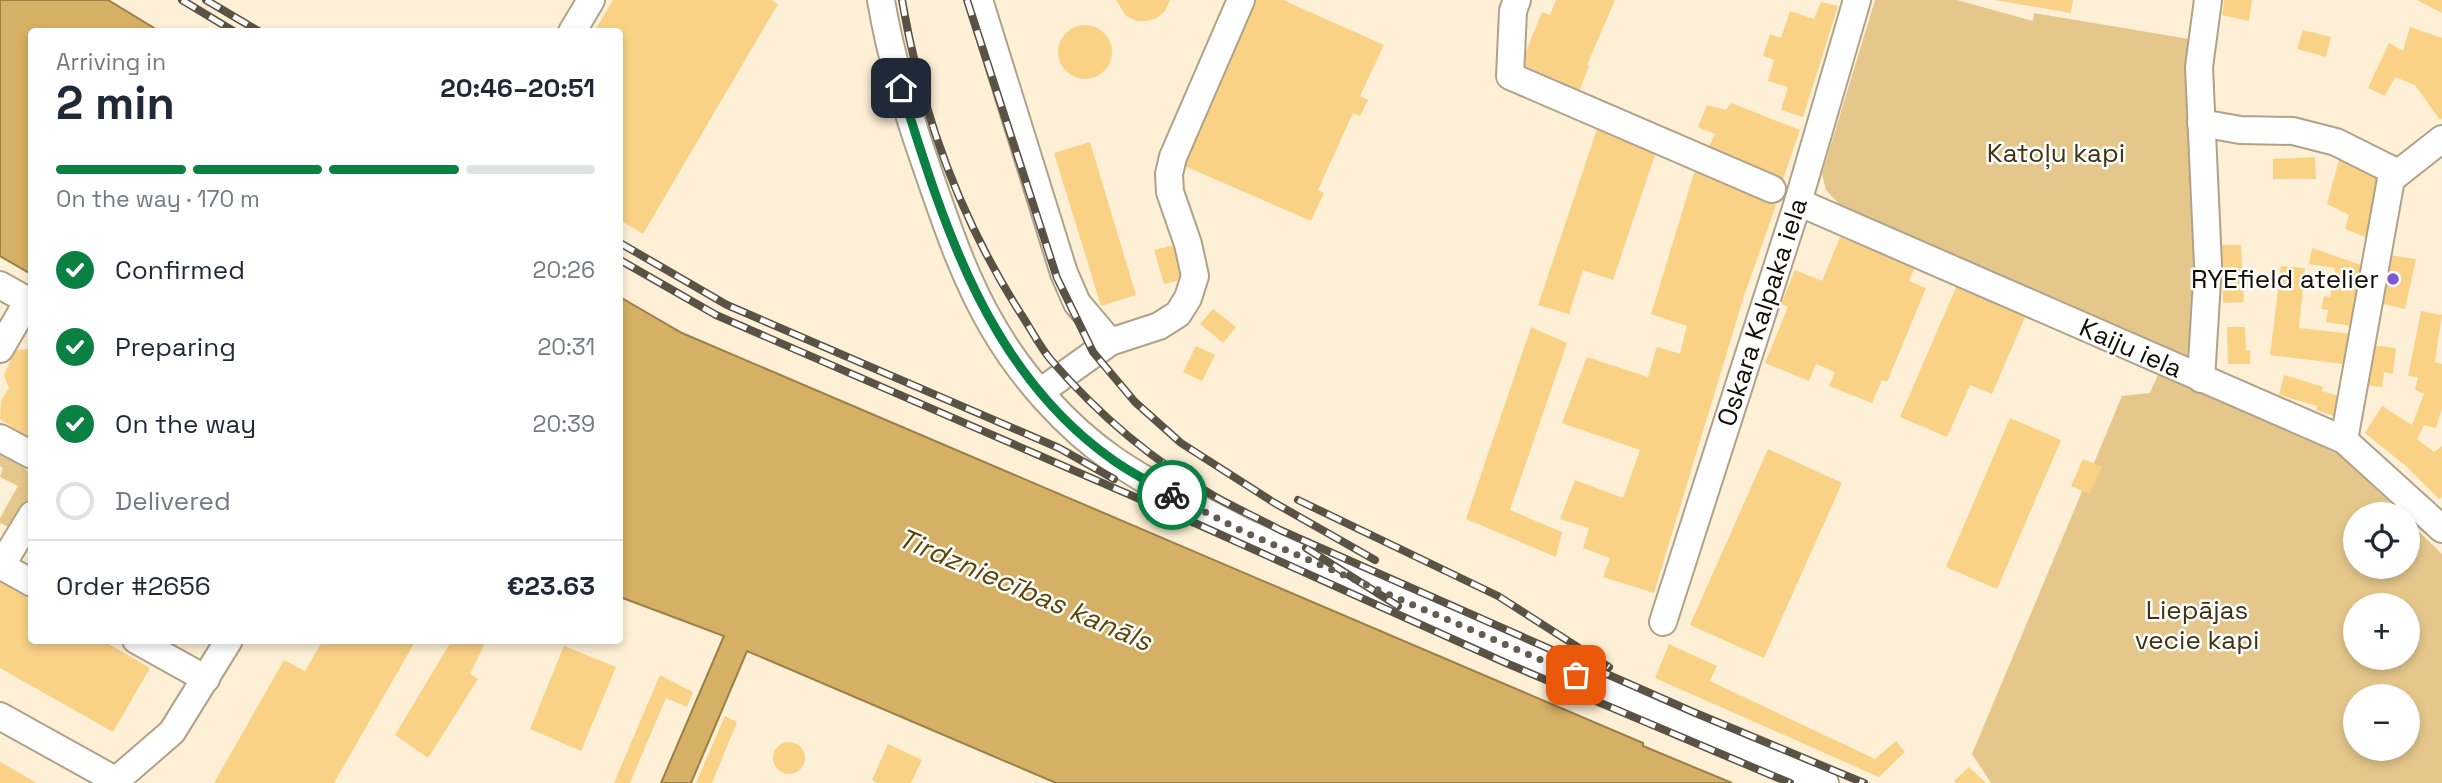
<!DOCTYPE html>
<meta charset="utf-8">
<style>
body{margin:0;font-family:"Space Grotesk",sans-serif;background:#f2f2f3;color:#1f2937;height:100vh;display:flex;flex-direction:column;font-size:26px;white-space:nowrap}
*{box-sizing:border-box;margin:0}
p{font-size:23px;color:#747a83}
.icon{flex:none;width:38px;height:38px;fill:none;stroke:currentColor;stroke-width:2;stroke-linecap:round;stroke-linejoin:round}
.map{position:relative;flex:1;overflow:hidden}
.drawer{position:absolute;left:28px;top:28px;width:595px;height:616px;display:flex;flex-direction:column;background:#fff;border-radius:7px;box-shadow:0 4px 10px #0003}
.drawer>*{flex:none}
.buttons{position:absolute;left:2343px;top:502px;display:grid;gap:14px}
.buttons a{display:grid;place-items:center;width:77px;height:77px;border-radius:50%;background:#fff;box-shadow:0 4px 10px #0003;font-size:35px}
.pin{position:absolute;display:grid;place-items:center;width:60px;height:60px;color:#fff;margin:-30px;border-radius:14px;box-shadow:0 4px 10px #0006}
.courier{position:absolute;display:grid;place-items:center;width:70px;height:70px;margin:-35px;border:5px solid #0b8043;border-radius:50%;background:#fff;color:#222;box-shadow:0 2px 9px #0007}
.overview em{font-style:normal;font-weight:700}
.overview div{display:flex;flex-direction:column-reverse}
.overview{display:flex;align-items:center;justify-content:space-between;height:119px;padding:0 28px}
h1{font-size:46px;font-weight:700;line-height:52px}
.bar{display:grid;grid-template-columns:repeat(4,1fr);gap:10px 7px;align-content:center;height:84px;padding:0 28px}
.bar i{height:9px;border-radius:5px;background:#e0e1e3}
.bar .on{background:#0b8043}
.bar p{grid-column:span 4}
.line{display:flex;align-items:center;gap:18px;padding:0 28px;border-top:2px solid #e0e1e3}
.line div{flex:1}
ol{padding:0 28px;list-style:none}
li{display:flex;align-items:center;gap:21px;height:77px}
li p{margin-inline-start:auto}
li .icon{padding:7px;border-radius:50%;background:#0b8043;color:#fff;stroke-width:4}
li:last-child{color:#747a83}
li i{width:38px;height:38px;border:4px solid #e0e1e3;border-radius:50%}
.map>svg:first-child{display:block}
.green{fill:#e5c78b;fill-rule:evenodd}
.water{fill:#d6b064;stroke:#9b7f47;stroke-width:2}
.building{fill:#f9d286}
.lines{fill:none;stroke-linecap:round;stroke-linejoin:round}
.minor-casing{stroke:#afa289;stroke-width:30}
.minor{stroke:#fff;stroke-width:26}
.rail-casing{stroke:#5a5244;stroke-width:8}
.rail{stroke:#fff;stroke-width:5;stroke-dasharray:16;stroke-linecap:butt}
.done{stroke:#645c4e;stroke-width:7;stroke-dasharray:0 12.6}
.route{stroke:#0b8043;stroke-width:9}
.poi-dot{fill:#7d58d2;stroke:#fff;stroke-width:2.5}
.labels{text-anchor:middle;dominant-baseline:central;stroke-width:5;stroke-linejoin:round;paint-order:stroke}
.park-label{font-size:26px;fill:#41310f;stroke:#fff}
.poi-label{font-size:26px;fill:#110c04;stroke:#fff;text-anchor:end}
.street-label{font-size:26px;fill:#110c04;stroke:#fff}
.water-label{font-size:28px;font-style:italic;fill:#5d4404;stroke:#fff}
</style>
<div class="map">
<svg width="2442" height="783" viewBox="0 0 2442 783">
<rect width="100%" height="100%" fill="#fef0d6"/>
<g class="green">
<path d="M 1875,0 L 1957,0 L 2033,21 L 2034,13 L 2189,39 L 2185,73 L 2197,274 L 2187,357 L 1841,206 L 1826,190 L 1822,174 Z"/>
<path d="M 2160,370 L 2340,455 L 2402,514 L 2356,514 L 2356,567 L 2408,567 L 2408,521 L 2442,554 L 2442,783 L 1991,783 L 1972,754 L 2122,396 L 2150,393 ZM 2356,606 L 2408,606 L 2408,658 L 2356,658 ZM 2356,696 L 2408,696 L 2408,749 L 2356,749 Z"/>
<path d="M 0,455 L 22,466 L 31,475 L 31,496 L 14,527 L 9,527 L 0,523 L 0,518 L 18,486 L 0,477 L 3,468 L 0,466 Z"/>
</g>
<g class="water">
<path d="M 0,0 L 108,0 L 159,31 L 32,32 L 31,274 L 0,256 Z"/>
<path d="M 620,297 L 682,333 L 1643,743 L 1643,746 L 1732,783 L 1056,783 L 747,651 L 691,783 L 661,783 L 724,636 L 620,597 Z"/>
</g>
<g class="building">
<path d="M 613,0 L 771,0 L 778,4 L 643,234 L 620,220 L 620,32 L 594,32 Z"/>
<path d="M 1116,0 L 1170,0 L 1165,11 L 1157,18 L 1147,21 L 1137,21 L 1126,16 Z"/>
<path d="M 1253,0 L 1283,0 L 1384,45 L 1360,96 L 1368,100 L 1360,116 L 1353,113 L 1318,190 L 1324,193 L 1311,221 L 1180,164 Z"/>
<path d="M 1556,0 L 1615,0 L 1587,65 L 1589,66 L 1580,90 L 1521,64 L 1542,12 L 1550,15 Z"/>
<path d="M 1995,0 L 2073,0 L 2071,13 Z"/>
<path d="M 2224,0 L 2252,0 L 2249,21 L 2222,15 Z"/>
<path d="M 2417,0 L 2442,0 L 2442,13 Z"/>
<path d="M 1821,2 L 1838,6 L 1803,117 L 1781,110 L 1788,87 L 1768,81 L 1774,60 L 1763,56 L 1770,34 L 1781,38 L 1790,11 L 1814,19 Z"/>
<circle cx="1085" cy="52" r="27"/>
<path d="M 2410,27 L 2442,38 L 2442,118 L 2440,120 L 2415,85 L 2395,77 L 2385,96 L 2368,88 L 2389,43 L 2403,51 Z"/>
<path d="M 2303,30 L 2331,37 L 2326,57 L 2297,49 Z"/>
<path d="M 1731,103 L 1800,130 L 1782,182 L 1707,150 L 1715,134 L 1698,127 L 1707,105 L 1726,110 Z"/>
<path d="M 1597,129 L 1657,149 L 1613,280 L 1583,270 L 1569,314 L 1538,305 Z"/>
<path d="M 1090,142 L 1136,295 L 1101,306 L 1054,153 Z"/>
<path d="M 2340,156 L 2381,175 L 2368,238 L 2345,229 L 2349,215 L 2327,204 Z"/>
<path d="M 2315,157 L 2316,179 L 2273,179 L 2273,159 Z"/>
<path d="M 1695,170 L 1776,205 L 1744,296 L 1654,593 L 1603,577 L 1610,558 L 1583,548 L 1589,528 L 1560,519 L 1575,480 L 1623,498 L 1640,450 L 1562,423 L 1587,357 L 1648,377 L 1657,347 L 1680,354 L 1687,326 L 1651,314 Z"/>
<path d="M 1840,237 L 1915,267 L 1909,281 L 1926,288 L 1887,382 L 1882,380 L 1872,403 L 1829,386 L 1835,372 L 1816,364 L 1809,381 L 1765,363 L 1788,307 L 1781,304 L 1795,270 L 1822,281 Z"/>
<path d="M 1174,245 L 1184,279 L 1164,284 L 1154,250 Z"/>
<path d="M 2222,245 L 2241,245 L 2244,302 L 2223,303 Z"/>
<path d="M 2312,248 L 2361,265 L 2351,326 L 2326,322 L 2328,310 L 2321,309 L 2324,296 L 2330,297 L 2335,268 L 2309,264 Z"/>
<path d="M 2389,255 L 2416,259 L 2405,309 L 2379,303 Z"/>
<path d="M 2281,266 L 2305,268 L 2299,328 L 2353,334 L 2350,365 L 2270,355 Z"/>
<path d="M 1957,285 L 2026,315 L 1992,394 L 1970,385 L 1947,437 L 1900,417 Z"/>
<path d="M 1213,309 L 1236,327 L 1223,343 L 1200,324 Z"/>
<path d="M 2421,311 L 2442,315 L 2435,362 L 2442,364 L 2442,408 L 2436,428 L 2424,425 L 2417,439 L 2434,452 L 2442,446 L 2442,497 L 2439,499 L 2406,466 L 2365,433 L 2382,406 L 2412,425 L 2424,394 L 2415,390 L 2418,377 L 2408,376 Z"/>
<path d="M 1531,327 L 1567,343 L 1510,510 L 1562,532 L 1556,557 L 1466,519 Z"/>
<path d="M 2227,327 L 2245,327 L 2246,350 L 2250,350 L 2250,364 L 2228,364 Z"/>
<path d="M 2371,345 L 2396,348 L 2393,374 L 2384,372 L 2382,387 L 2365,385 Z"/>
<path d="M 1196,346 L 1215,355 L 1202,381 L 1183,372 Z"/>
<path d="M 32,349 L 32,442 L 11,431 L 12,427 L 0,419 L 1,401 L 9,388 L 4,375 L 15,350 Z"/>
<path d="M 2284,375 L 2323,387 L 2322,391 L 2342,397 L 2337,417 L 2316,410 L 2317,406 L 2279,395 Z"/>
<path d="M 2010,418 L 2061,440 L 1997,589 L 1946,567 Z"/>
<path d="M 1768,449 L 1842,483 L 1764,658 L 1690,625 Z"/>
<path d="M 2083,459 L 2102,467 L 2090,494 L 2071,486 Z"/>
<path d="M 0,581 L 32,600 L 32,640 L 102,640 L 150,668 L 113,732 L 0,668 Z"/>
<path d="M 323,640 L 416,640 L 334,783 L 214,783 L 284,660 L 305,671 Z"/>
<path d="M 452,640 L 476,640 L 484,645 L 470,674 L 478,679 L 428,758 L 395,735 Z"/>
<path d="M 1669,644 L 1717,666 L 1710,681 L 1875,759 L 1896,741 L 1905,752 L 1879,777 L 1655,678 Z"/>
<path d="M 564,646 L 616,667 L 581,751 L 530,729 Z"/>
<path d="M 660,675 L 693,692 L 687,707 L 666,698 L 630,783 L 614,783 Z"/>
<path d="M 725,716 L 737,722 L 712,783 L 696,783 Z"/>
<circle cx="789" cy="758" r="16"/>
<path d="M 888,744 L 922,760 L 911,783 L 878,783 L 872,780 Z"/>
<path d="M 0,762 L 37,783 L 0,783 Z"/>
<path d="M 1969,767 L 1986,783 L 1957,783 L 1954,781 Z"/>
</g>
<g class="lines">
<g class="minor-casing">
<g id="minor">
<path d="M 881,0 C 891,60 909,117 929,174 C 947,226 965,280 993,327 C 1022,377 1066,427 1114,460 C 1155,488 1200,509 1244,532 L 1825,783"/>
<path d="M 979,0 L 1064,273 L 1077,303 L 1110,342"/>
<path d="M 1517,0 L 1513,11 L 1510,76 L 1772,189"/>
<path d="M 572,32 L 591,0"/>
<path d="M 2201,123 L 2240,130 L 2293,131 L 2336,142 L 2398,173"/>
<path d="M 1798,202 L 2344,440 L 2442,529"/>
<path d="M 0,285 L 32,303"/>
<path d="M 0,349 L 28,301"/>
<path d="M 2201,379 L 2208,265 L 2199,67 L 2208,0"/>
<path d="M 1040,392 L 1110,342 L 1159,326 L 1178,314 L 1188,298 L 1195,276 L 1188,244 L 1170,192 L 1169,174 L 1173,157 L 1241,0"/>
<path d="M 0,438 L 32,455"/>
<path d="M 2344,440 L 2391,179 L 2442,139"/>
<path d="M 0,565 L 32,583"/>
<path d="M 1,566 L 32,515"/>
<path d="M 1663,622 L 1798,202 L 1857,0"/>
<path d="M 136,640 L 206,679"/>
<path d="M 0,716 L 115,780"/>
<path d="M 113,783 L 172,732 L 229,640"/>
</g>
</g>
<use href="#minor" class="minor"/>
<g class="rail-casing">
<g id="rail">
<path d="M 182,0 L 235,32"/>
<path d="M 206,0 L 260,32"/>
<path d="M 902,0 C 921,111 959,216 1019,311 C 1030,327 1039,346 1051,360 C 1097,413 1153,461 1214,496 C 1235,508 1258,518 1280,530 L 1693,712 L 1864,783"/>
<path d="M 967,0 L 1057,278 L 1093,352 L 1135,402 L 1181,443 L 1273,502 L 1375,560"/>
<path d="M 620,243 L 727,305 L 1059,448 L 1114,479"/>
<path d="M 620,260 L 716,315 L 1197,524 L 1506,663 L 1790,783"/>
<path d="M 1298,500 L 1498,596 L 1609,667"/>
<path d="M 1306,548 L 1398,606"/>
</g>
</g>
<use href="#rail" class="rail"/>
</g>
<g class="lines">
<path class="done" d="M 1172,495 L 1244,532 L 1576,675"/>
<path class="route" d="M 901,88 C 944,226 988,372 1113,460 C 1131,473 1152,483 1172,495"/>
</g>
<circle class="poi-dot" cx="2393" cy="279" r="7"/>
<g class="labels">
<g class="park-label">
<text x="2056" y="153">Katoļu kapi</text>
<text x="2197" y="610">Liepājas<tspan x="2197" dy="30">vecie kapi</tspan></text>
</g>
<g class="poi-label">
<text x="2379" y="279">RYEfield atelier</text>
</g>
<g class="street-label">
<text transform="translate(1762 312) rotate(-72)">Oskara Kalpaka iela</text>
<text transform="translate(2131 348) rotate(24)">Kaiju iela</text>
</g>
<g class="water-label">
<text transform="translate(1025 589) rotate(23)">Tirdzniecības kanāls</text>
</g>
</g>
</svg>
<div class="buttons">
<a><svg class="icon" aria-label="locate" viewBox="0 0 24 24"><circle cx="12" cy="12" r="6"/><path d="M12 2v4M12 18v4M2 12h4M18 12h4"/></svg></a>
<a>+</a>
<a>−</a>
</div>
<div class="pin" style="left:1576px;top:675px;background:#ea580c"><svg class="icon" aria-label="bag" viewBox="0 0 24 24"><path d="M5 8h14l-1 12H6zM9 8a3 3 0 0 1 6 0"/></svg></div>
<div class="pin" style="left:901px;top:88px;background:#1f2937"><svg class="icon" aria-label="home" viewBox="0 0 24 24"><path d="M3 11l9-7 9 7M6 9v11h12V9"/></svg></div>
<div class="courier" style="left:1172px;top:495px"><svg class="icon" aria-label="bike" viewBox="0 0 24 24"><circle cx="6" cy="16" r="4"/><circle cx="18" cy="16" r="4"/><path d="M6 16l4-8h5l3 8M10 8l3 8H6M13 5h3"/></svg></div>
<section class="drawer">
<div class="overview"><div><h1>2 min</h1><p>Arriving in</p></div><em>20:46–20:51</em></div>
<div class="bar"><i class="on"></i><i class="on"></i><i class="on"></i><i></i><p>On the way · 170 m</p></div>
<ol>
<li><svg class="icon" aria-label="check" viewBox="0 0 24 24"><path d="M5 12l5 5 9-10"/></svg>Confirmed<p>20:26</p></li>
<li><svg class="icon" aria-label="check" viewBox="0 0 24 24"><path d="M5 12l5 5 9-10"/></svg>Preparing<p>20:31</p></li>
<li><svg class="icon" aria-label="check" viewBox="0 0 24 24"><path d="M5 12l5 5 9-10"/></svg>On the way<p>20:39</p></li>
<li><i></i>Delivered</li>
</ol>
<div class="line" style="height:91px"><div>Order #2656</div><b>€23.63</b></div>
</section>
</div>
